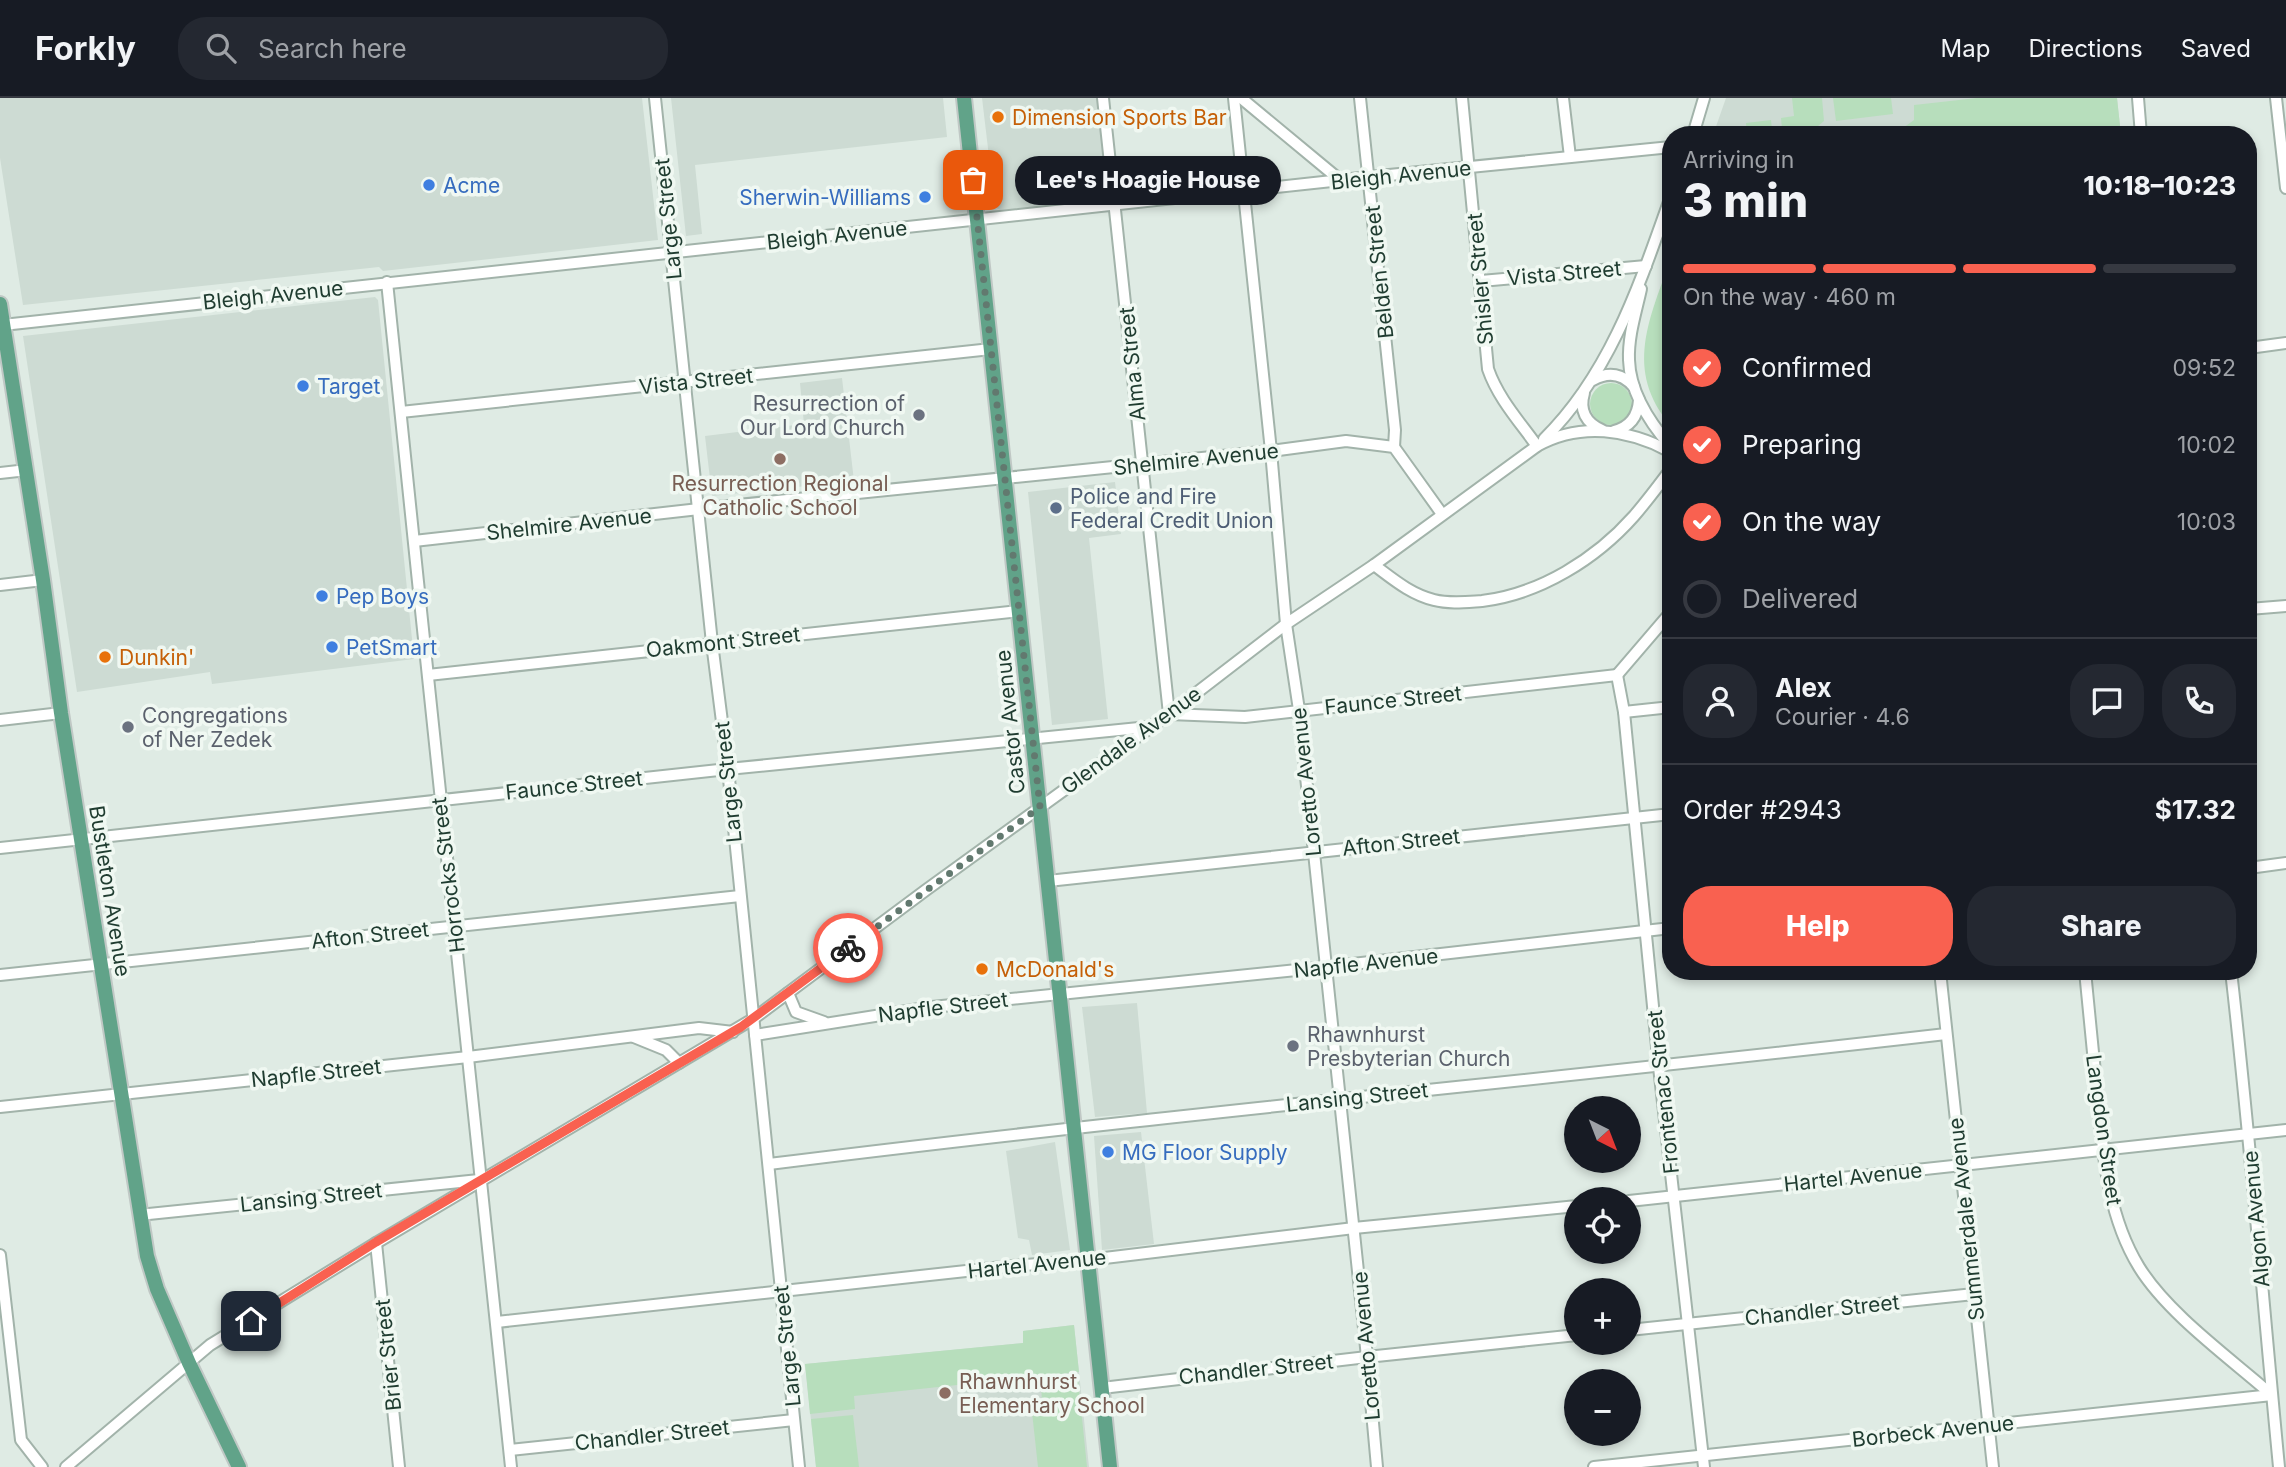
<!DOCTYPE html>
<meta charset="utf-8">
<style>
body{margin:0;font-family:Inter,sans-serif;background:#242831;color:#f1f3f6;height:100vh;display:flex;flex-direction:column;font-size:26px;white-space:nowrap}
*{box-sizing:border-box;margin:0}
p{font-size:23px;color:#9ea1a6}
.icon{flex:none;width:38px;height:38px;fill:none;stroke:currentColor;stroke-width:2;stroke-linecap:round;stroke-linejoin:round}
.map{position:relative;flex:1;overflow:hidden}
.panel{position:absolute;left:1662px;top:28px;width:595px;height:854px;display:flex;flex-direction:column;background:#171b24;border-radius:28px;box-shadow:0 4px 10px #0003}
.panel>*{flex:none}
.needle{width:46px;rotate:138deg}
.controls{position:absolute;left:1564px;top:998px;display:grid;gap:14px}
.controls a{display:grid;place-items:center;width:77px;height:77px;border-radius:50%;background:#171b24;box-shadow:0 4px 10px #0003;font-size:35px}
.pin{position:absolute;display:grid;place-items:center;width:60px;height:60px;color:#fff;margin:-30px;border-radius:14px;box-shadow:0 4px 10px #0006}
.courier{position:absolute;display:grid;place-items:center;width:70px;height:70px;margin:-35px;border:5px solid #f96150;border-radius:50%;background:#fff;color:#222;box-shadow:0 2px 9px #0007}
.bubble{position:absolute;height:49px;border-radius:24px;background:#171b24;box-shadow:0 4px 10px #0003;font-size:23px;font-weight:800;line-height:49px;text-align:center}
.headline em{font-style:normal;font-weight:800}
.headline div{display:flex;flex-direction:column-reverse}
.headline{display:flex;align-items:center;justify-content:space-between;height:119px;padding:0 21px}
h1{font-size:46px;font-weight:800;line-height:52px}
.bar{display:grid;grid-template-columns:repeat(4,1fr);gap:10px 7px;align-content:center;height:84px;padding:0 21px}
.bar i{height:9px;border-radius:5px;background:#363941}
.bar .on{background:#f96150}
.bar p{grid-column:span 4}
.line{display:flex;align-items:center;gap:18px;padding:0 21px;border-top:2px solid #363941}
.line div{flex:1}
.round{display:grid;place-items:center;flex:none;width:74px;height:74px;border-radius:28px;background:#242831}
ol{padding:0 21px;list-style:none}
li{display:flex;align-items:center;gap:21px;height:77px}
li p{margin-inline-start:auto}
li .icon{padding:7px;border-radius:50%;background:#f96150;color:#fff;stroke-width:4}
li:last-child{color:#9ea1a6}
li i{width:38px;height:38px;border:4px solid #363941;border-radius:50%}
.primary-button{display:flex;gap:14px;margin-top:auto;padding:14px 21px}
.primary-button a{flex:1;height:80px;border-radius:28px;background:#f96150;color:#fff;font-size:28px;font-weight:800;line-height:80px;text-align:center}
.primary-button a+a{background:#242831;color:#f1f3f6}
header{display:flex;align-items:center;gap:42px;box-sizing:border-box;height:98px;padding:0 35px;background:#171b24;border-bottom:2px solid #363941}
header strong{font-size:33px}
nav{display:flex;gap:38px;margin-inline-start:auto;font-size:24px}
.search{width:490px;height:63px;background:#242831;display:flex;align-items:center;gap:18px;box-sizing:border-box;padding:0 24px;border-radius:28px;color:#9ea1a6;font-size:26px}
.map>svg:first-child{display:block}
.built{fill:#cddbd3}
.green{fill:#b7debc}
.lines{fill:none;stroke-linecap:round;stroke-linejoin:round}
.minor-casing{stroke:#a2b3aa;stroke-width:14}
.major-casing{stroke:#c0c8c5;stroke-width:18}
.minor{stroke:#fff;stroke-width:10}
.major{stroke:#61a389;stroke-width:14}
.done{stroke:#62796f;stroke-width:7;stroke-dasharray:0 12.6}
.route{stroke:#f96150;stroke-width:9}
.food-dot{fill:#e8710a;stroke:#f0f8f2;stroke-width:2.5}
.shop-dot{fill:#3f7fe0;stroke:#f0f8f2;stroke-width:2.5}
.worship-dot{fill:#6b7280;stroke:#f0f8f2;stroke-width:2.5}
.education-dot{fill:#8d6e63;stroke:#f0f8f2;stroke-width:2.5}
.service-dot{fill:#5c6f8a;stroke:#f0f8f2;stroke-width:2.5}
.labels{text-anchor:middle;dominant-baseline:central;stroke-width:7;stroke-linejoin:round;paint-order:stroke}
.food-label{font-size:21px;fill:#c56008;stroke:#f0f8f2;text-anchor:start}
.street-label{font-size:21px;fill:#1f3c30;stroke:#f0f8f2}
.shop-label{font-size:21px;fill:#366cbe;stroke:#f0f8f2;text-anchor:start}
.worship-label{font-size:21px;fill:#5b616d;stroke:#f0f8f2;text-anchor:start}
.education-label{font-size:21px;fill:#785e54;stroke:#f0f8f2}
.service-label{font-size:21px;fill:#4e5e75;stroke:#f0f8f2;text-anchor:start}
</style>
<header>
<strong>Forkly</strong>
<div class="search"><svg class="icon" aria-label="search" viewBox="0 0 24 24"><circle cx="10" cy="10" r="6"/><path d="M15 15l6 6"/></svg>Search here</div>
<nav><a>Map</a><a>Directions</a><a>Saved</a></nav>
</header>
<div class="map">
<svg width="2286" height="1369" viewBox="0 0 2286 1369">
<rect width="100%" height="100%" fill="#dfebe4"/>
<g class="built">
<path d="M 0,0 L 642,0 L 658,142 L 383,173 L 379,169 L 23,207 L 0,60 Z"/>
<path d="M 671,0 L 943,0 L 947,39 L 695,67 L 702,136 L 686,138 Z"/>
<path d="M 982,0 L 1100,0 L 1108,101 L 1055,108 L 1000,112 L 995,109 Z"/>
<path d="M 1726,0 L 2117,0 L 2121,37 L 1713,37 Z"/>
<path d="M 375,199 L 378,202 L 414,561 L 212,586 L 210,574 L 77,594 L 23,238 Z"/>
<path d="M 842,280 L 854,383 L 712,398 L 705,338 L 804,326 L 800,285 Z"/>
<path d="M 1115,384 L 1121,436 L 1089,440 L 1108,621 L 1052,627 L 1028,394 Z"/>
<path d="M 1137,905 L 1147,1015 L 1095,1019 L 1082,909 Z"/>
<path d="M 1141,1034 L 1154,1146 L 1102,1152 L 1094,1038 Z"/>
<path d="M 1055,1044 L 1070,1152 L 1032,1157 L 1029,1142 L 1018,1140 L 1006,1053 Z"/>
<path d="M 1074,1227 L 1089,1369 L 816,1369 L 805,1266 L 1023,1245 L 1023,1233 Z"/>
</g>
<g class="green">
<path d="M 1792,0 L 1822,0 L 1824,23 L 1818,28 L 1782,31 L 1781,20 L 1794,18 Z"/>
<path d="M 1833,0 L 1891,0 L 1893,16 L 1836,23 Z"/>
<path d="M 1977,0 L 2117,0 L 2121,37 L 1833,37 L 1903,30 L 1914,22 L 1914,7 Z"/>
<path d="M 1771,22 L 1772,32 L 1747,35 L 1746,25 Z"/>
<path d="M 1671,160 L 1671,328 C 1623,272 1650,220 1671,160 Z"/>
<circle cx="1611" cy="306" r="21"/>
<path d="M 1074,1227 L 1079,1274 L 854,1298 L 855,1311 L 810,1316 L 805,1266 L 1023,1245 L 1023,1233 Z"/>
<path d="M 1078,1281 L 1087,1369 L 1038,1369 L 1031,1305 L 1042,1304 L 1041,1285 Z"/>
<path d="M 853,1317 L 859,1369 L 816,1369 L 811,1321 Z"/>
</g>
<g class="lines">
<g class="minor-casing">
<g id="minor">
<path d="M 655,0 L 712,545 L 728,671 L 799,1369"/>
<path d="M 1103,0 L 1169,616 L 1245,619 L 1617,577"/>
<path d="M 1234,0 L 1271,353 L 1286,526 L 1299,612 L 1367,1259 L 1377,1369"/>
<path d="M 1241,0 L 1340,82"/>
<path d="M 1360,0 L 1395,332 L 1394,349"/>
<path d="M 1462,0 L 1488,271 C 1498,300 1519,323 1537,348"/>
<path d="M 1563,0 L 1570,59"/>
<path d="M 2138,0 L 2141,37"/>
<path d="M 2276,0 L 2286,90"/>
<path d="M 1693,37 L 1704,0"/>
<path d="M 1481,183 L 1646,168"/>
<path d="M 387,184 C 428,579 468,974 511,1369"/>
<path d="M 1641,191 C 1636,214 1628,238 1629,262 C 1630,295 1650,325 1671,349"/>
<path d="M 3,227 L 1369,79 L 1671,49"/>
<path d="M 2249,250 L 2286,245"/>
<path d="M 1593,282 C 1609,273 1623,276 1634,289"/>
<path d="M 1584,295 C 1579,312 1586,325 1602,332"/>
<path d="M 401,314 L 991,251"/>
<path d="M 1614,333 C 1630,329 1638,318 1639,302"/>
<path d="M 1544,341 C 1611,275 1640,185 1671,98"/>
<path d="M 0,375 L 27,372"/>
<path d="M 414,443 L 699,411 L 1271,353 L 1346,343 L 1394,349 L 1442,416"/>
<path d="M 1374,467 C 1393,481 1410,496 1434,502 C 1449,506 1466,504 1482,503 C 1540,496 1596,461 1634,418 C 1647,403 1659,387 1671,371"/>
<path d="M 0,487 L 43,482"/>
<path d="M 2249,511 L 2286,508"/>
<path d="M 428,577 L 1019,513"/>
<path d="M 1617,577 L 1624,614 L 1659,969 L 1704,1369"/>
<path d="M 1617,577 L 1671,514"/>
<path d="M 1624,614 L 1671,609"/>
<path d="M 0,622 L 61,615"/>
<path d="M 0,750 L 728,671 L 1149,629"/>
<path d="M 2249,770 L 2286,765"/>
<path d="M 1048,783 L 1671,716"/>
<path d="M 1940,873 L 1993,1369"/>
<path d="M 2085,873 C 2089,914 2093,954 2097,995 C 2103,1054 2107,1117 2139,1169 C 2168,1216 2230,1260 2272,1297"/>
<path d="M 2231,873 C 2250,1038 2263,1204 2279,1369"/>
<path d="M 0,877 L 740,798"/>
<path d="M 788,895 L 796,914 L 824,924"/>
<path d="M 755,937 L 932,909 L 1326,869 L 1671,830"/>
<path d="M 634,939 L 666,952 L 679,965"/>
<path d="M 0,1009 L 468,959 L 699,930 L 733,934"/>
<path d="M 769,1066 C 1161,1017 1554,981 1946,936"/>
<path d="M 1629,1103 L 2286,1032"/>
<path d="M 139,1117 L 479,1082"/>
<path d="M 376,1145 L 399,1369"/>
<path d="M 0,1157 L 21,1342 L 42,1369"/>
<path d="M 497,1224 L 1012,1168 L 1088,1162 L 1354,1130 L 1577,1108"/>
<path d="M 1629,1232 L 1974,1196"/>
<path d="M 1102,1290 L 1367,1259 L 1577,1237"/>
<path d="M 510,1352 L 794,1322"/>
<path d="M 66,1369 L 210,1247 L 376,1145 L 753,921 L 926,792 L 1169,616 L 1286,526 L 1374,467 L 1537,348 C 1580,324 1629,331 1671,354"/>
<path d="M 1594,1369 L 2272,1297"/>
</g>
</g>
<g class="major-casing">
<g id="major">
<path d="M 964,0 L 1110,1369"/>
<path d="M 0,206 L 43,482 L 61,615 L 147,1158 L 157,1191 L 189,1265 L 239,1369"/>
</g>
</g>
<use href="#minor" class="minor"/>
<use href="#major" class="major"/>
</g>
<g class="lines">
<path class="done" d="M 848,850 L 1040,709 L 973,82"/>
<path class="route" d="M 251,1223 L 376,1144 L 741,929 L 848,850"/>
</g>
<g class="food-dot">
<circle cx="998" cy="19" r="7"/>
<circle cx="105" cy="559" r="7"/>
<circle cx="982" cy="871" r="7"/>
</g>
<g class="shop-dot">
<circle cx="429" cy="87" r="7"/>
<circle cx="925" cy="99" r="7"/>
<circle cx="303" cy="288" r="7"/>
<circle cx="322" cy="498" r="7"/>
<circle cx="332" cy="549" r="7"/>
<circle cx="1108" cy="1054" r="7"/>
</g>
<g class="worship-dot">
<circle cx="919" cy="317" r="7"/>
<circle cx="128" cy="629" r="7"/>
<circle cx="1293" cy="948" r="7"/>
</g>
<g class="education-dot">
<circle cx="780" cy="361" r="7"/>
<circle cx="945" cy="1295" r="7"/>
</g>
<circle class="service-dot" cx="1056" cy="410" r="7"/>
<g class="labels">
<g class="food-label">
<text x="1012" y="19">Dimension Sports Bar</text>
<text x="119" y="559">Dunkin'</text>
<text x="996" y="871">McDonald's</text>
</g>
<g class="street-label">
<text transform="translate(1401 77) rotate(-6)">Bleigh Avenue</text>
<text transform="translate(668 121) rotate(-96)">Large Street</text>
<text transform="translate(837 137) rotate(-6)">Bleigh Avenue</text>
<text transform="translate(1379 174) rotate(-96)">Belden Street</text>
<text transform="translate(1564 175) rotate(-5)">Vista Street</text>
<text transform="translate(1480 181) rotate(-95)">Shisler Street</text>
<text transform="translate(273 197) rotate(-6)">Bleigh Avenue</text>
<text transform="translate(1132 266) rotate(-96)">Alma Street</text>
<text transform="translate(696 283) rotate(-6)">Vista Street</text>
<text transform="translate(1196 361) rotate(-6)">Shelmire Avenue</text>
<text transform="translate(569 426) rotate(-6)">Shelmire Avenue</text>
<text transform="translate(723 544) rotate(-6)">Oakmont Street</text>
<text transform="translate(1393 602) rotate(-6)">Faunce Street</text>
<text transform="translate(1010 624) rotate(-96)">Castor Avenue</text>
<text transform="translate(1131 642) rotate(-36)">Glendale Avenue</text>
<text transform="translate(728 684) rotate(-96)">Large Street</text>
<text transform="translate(1306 684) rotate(-96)">Loretto Avenue</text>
<text transform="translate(574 687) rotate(-6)">Faunce Street</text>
<text transform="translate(1401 744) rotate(-6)">Afton Street</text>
<text transform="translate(448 777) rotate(-97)">Horrocks Street</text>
<text transform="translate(110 793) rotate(81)">Bustleton Avenue</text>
<text transform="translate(370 837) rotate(-6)">Afton Street</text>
<text transform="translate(1366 865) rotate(-6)">Napfle Avenue</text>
<text transform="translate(943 909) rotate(-7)">Napfle Street</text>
<text transform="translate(316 975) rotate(-6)">Napfle Street</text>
<text transform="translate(1663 994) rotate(-96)">Frontenac Street</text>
<text transform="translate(1357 999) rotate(-6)">Lansing Street</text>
<text transform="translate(2104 1032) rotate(82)">Langdon Street</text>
<text transform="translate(1853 1079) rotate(-6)">Hartel Avenue</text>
<text transform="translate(311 1099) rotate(-6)">Lansing Street</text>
<text transform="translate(1966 1121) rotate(-96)">Summerdale Avenue</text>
<text transform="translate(2256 1121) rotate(-95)">Algon Avenue</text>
<text transform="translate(1037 1166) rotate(-6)">Hartel Avenue</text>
<text transform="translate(1822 1212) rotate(-6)">Chandler Street</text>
<text transform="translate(787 1248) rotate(-96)">Large Street</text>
<text transform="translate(1366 1248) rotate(-95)">Loretto Avenue</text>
<text transform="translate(388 1257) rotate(-96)">Brier Street</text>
<text transform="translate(1256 1271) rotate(-6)">Chandler Street</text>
<text transform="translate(1933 1333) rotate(-6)">Borbeck Avenue</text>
<text transform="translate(652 1337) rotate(-6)">Chandler Street</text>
</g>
<g class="shop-label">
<text x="443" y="87">Acme</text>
<text x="911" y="99" text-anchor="end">Sherwin-Williams</text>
<text x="317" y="288">Target</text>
<text x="336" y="498">Pep Boys</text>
<text x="346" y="549">PetSmart</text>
<text x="1122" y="1054">MG Floor Supply</text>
</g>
<g class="worship-label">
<text x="905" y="305" text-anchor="end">Resurrection of<tspan x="905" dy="24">Our Lord Church</tspan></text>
<text x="142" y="617">Congregations<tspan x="142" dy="24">of Ner Zedek</tspan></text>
<text x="1307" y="936">Rhawnhurst<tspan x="1307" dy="24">Presbyterian Church</tspan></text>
</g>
<g class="education-label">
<text x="780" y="385">Resurrection Regional<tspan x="780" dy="24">Catholic School</tspan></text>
<text x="959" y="1283" text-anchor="start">Rhawnhurst<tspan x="959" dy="24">Elementary School</tspan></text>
</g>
<g class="service-label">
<text x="1070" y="398">Police and Fire<tspan x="1070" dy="24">Federal Credit Union</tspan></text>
</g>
</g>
</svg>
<div class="controls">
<a><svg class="needle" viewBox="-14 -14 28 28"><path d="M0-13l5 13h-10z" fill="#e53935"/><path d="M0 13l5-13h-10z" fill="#9ea1a6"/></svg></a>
<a><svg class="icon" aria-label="locate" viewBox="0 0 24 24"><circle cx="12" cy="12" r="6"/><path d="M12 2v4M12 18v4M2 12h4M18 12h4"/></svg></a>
<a>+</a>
<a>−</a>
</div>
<div class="pin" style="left:973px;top:82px;background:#ea580c"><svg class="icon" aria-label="bag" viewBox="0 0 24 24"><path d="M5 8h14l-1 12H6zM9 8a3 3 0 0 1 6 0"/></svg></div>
<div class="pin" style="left:251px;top:1223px;background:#1f2937"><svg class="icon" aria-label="home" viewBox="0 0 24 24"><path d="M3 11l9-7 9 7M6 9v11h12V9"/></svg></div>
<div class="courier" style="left:848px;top:850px"><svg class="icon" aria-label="bike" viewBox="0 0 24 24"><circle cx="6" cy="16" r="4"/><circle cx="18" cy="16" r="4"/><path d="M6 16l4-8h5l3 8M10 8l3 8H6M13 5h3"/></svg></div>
<div class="bubble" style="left:1015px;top:58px;width:266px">Lee's Hoagie House</div>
<section class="panel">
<div class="headline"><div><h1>3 min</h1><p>Arriving in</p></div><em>10:18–10:23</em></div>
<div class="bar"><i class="on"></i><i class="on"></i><i class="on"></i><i></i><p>On the way · 460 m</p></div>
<ol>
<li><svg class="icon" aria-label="check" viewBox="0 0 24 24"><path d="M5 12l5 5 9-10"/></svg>Confirmed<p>09:52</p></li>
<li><svg class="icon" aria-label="check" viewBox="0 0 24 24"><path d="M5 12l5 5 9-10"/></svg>Preparing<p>10:02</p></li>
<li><svg class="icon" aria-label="check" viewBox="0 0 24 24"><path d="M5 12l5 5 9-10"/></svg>On the way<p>10:03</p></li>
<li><i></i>Delivered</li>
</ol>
<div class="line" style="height:126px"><a class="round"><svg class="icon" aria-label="person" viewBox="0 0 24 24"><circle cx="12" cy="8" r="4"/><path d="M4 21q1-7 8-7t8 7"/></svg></a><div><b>Alex</b><p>Courier · 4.6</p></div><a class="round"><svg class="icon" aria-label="chat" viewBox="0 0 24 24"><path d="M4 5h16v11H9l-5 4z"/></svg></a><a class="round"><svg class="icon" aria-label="phone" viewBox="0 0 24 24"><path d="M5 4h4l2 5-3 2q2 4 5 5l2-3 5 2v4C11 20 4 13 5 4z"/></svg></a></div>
<div class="line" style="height:91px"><div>Order #2943</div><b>$17.32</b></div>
<div class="primary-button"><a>Help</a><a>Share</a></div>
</section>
</div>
